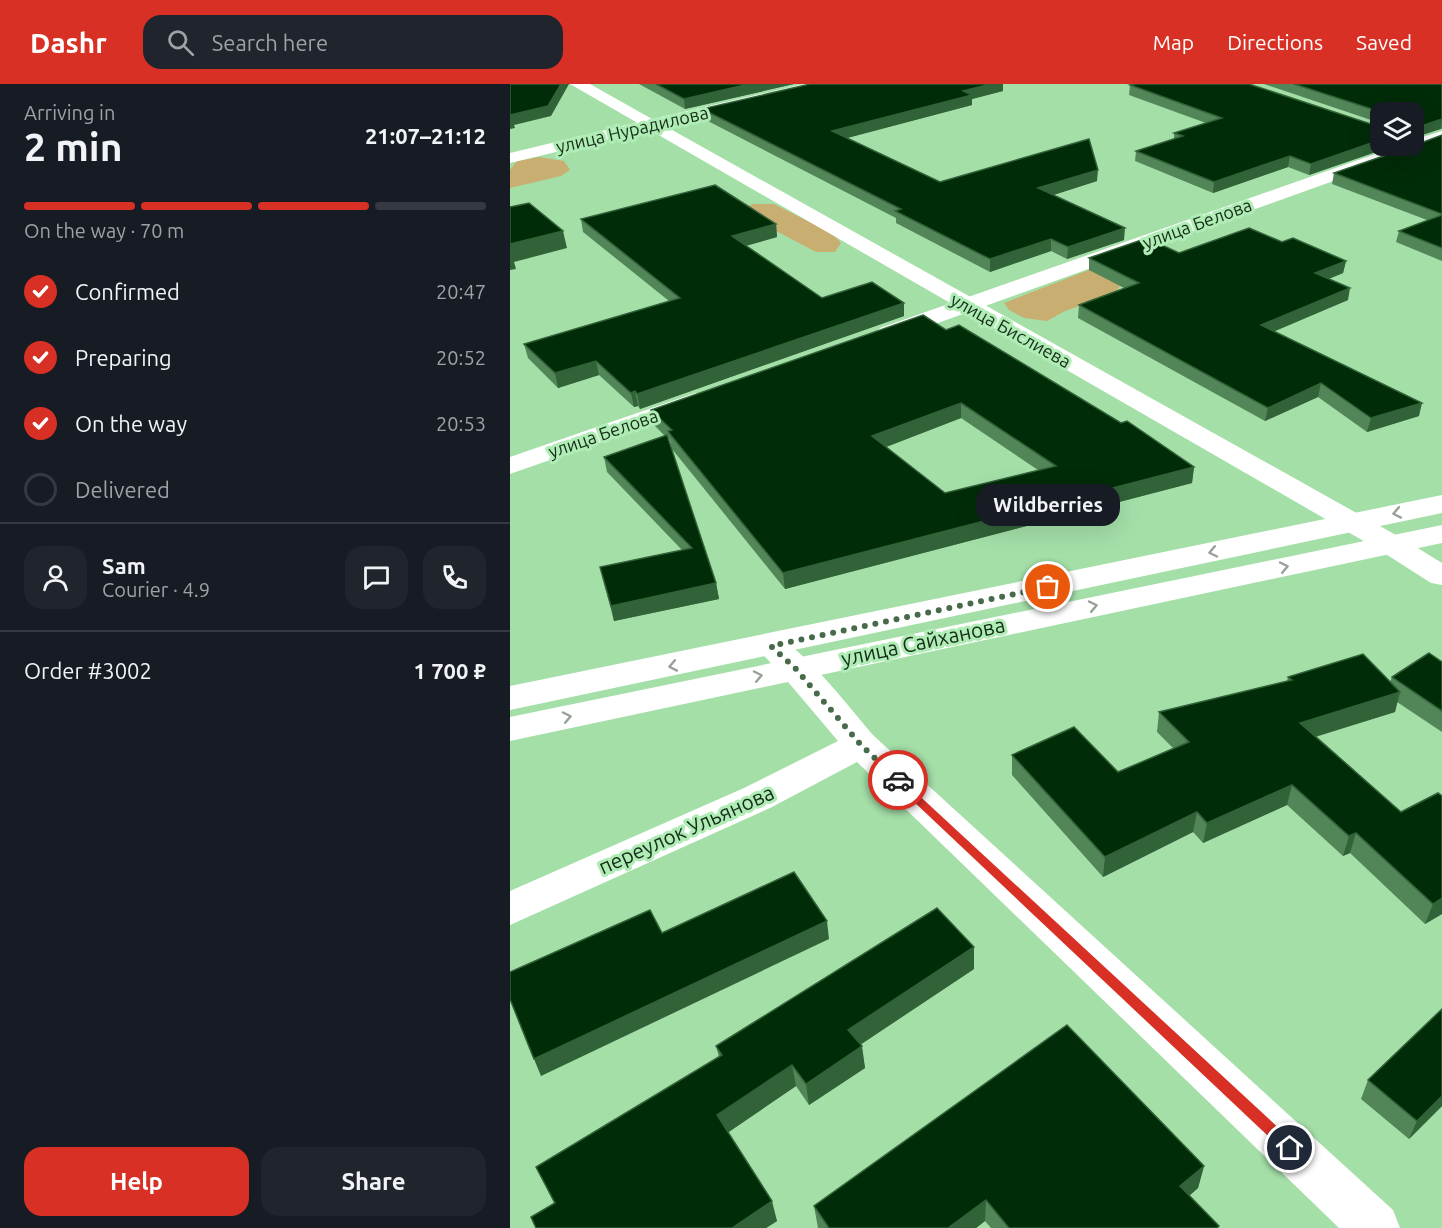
<!DOCTYPE html>
<meta charset="utf-8">
<style>
body{margin:0;font-family:Ubuntu,sans-serif;background:#20242c;color:#f1f3f6;height:100vh;display:flex;flex-direction:column;font-size:22px;white-space:nowrap}
*{box-sizing:border-box;margin:0}
p{font-size:20px;color:#9ea1a6}
.icon{flex:none;width:33px;height:33px;fill:none;stroke:currentColor;stroke-width:2;stroke-linecap:round;stroke-linejoin:round}
.map{position:relative;flex:1;overflow:hidden}
.sheet{display:flex;flex-direction:column;background:#171b24;width:510px}
.sheet>*{flex:none}
.fabs{position:absolute;left:860px;top:18px;display:grid;gap:12px}
.fabs a{display:grid;place-items:center;width:54px;height:54px;border-radius:12px;background:#171b24;box-shadow:0 6px 24px #0002;font-size:30px}
.pin{position:absolute;display:grid;place-items:center;width:51px;height:51px;color:#fff;margin:-26px;border:3px solid #fff;border-radius:50%;box-shadow:0 2px 6px #0007}
.courier{position:absolute;display:grid;place-items:center;width:60px;height:60px;margin:-30px;border:4px solid #d93025;border-radius:50%;background:#fff;color:#222;box-shadow:0 2px 8px #0007}
.bubble{position:absolute;height:42px;border-radius:18px;background:#171b24;box-shadow:0 6px 24px #0002;font-size:20px;font-weight:700;line-height:42px;text-align:center}
.headline em{font-style:normal;font-weight:700}
.headline div{display:flex;flex-direction:column-reverse}
.headline{display:flex;align-items:center;justify-content:space-between;height:102px;padding:0 24px}
h1{font-size:39px;font-weight:700;line-height:45px}
.bar{display:grid;grid-template-columns:repeat(4,1fr);gap:9px 6px;align-content:center;height:72px;padding:0 24px}
.bar i{height:8px;border-radius:4px;background:#363941}
.bar .on{background:#d93025}
.bar p{grid-column:span 4}
.line{display:flex;align-items:center;gap:15px;padding:0 24px;border-top:2px solid #363941}
.line div{flex:1}
.round{display:grid;place-items:center;flex:none;width:63px;height:63px;border-radius:18px;background:#20242c}
ol{padding:0 24px;list-style:none}
li{display:flex;align-items:center;gap:18px;height:66px}
li p{margin-inline-start:auto}
li .icon{padding:6px;border-radius:50%;background:#d93025;color:#fff;stroke-width:4}
li:last-child{color:#9ea1a6}
li i{width:33px;height:33px;border:3px solid #363941;border-radius:50%}
.primary-button{display:flex;gap:12px;margin-top:auto;padding:12px 24px}
.primary-button a{flex:1;height:69px;border-radius:18px;background:#d93025;color:#fff;font-size:24px;font-weight:700;line-height:69px;text-align:center}
.primary-button a+a{background:#20242c;color:#f1f3f6}
header{display:flex;align-items:center;gap:36px;box-sizing:border-box;height:84px;padding:0 30px;background:#d93025;color:#fff}
header strong{font-size:28px}
nav{display:flex;gap:33px;margin-inline-start:auto;font-size:21px}
.search{width:420px;height:54px;background:#20242c;display:flex;align-items:center;gap:15px;box-sizing:border-box;padding:0 21px;border-radius:18px;color:#9ea1a6;font-size:22px}
main{display:flex;flex:1;min-height:0}
.map>svg:first-child{display:block}
.green{fill:#c9ae72}
.lines{fill:none;stroke-linecap:round;stroke-linejoin:round}
.street{fill:#fff;fill-rule:evenodd}
.secondary{fill:#fff;fill-rule:evenodd}
.primary{fill:#fff;fill-rule:evenodd}
.wall{fill:#528658;fill-rule:evenodd}
.shaded-wall{fill:#316238}
.building{fill:#002c08;stroke:#316238;stroke-width:1.5;fill-rule:evenodd}
.oneway{stroke:#96a097}
.route{fill:#d93025}
.done{stroke:#476b4a;stroke-width:6;stroke-dasharray:0 10.8}
.labels{text-anchor:middle;dominant-baseline:central;stroke-width:6;stroke-linejoin:round;paint-order:stroke}
.far-street-label{font-size:18px;fill:#152d18;stroke:#b0ecb5}
.street-label{font-size:21px;fill:#152d18;stroke:#b0ecb5}
</style>
<header>
<strong>Dashr</strong>
<div class="search"><svg class="icon" aria-label="search" viewBox="0 0 24 24"><circle cx="10" cy="10" r="6"/><path d="M15 15l6 6"/></svg>Search here</div>
<nav><a>Map</a><a>Directions</a><a>Saved</a></nav>
</header>
<main>
<section class="sheet">
<div class="headline"><div><h1>2 min</h1><p>Arriving in</p></div><em>21:07–21:12</em></div>
<div class="bar"><i class="on"></i><i class="on"></i><i class="on"></i><i></i><p>On the way · 70 m</p></div>
<ol>
<li><svg class="icon" aria-label="check" viewBox="0 0 24 24"><path d="M5 12l5 5 9-10"/></svg>Confirmed<p>20:47</p></li>
<li><svg class="icon" aria-label="check" viewBox="0 0 24 24"><path d="M5 12l5 5 9-10"/></svg>Preparing<p>20:52</p></li>
<li><svg class="icon" aria-label="check" viewBox="0 0 24 24"><path d="M5 12l5 5 9-10"/></svg>On the way<p>20:53</p></li>
<li><i></i>Delivered</li>
</ol>
<div class="line" style="height:108px"><a class="round"><svg class="icon" aria-label="person" viewBox="0 0 24 24"><circle cx="12" cy="8" r="4"/><path d="M4 21q1-7 8-7t8 7"/></svg></a><div><b>Sam</b><p>Courier · 4.9</p></div><a class="round"><svg class="icon" aria-label="chat" viewBox="0 0 24 24"><path d="M4 5h16v11H9l-5 4z"/></svg></a><a class="round"><svg class="icon" aria-label="phone" viewBox="0 0 24 24"><path d="M5 4h4l2 5-3 2q2 4 5 5l2-3 5 2v4C11 20 4 13 5 4z"/></svg></a></div>
<div class="line" style="height:78px"><div>Order #3002</div><b>1 700 ₽</b></div>
<div class="primary-button"><a>Help</a><a>Share</a></div>
</section>
<div class="map">
<svg width="932" height="1144" viewBox="0 0 932 1144">
<rect width="100%" height="100%" fill="#a4dfa8"/>
<g class="green">
<path d="M 29,73 L 54,77 L 60,86 L 51,92 L 0,104 L 0,86 L 7,77 Z"/>
<path d="M 244,120 L 264,120 L 323,150 L 331,159 L 325,168 L 306,168 L 234,130 L 234,123 Z"/>
<path d="M 607,175 L 610,202 L 604,210 L 555,227 L 537,237 L 514,234 L 499,226 L 494,219 Z"/>
</g>
<g class="lines">
<g class="street">
<path d="M 141,35 L 147,36 L 150,40 L 147,44 L 0,79 L 0,69 Z"/>
<path d="M 932,47 L 932,58 L 386,254 L 378,256 L 370,254 L 366,249 L 370,244 L 888,62 L 903,62 L 903,56 Z"/>
<path d="M 185,309 L 194,312 L 198,317 L 194,322 L 0,390 L 0,373 Z"/>
<path d="M 882,452 L 893,455 L 932,479 L 932,501 L 921,499 L 871,467 L 867,461 L 871,455 Z"/>
<path d="M 261,551 C 292,560 341,626 364,652 L 883,1126 L 890,1144 L 829,1144 L 347,678 L 260,724 L 0,841 L 0,807 L 234,704 L 328,657 L 273,592 L 245,562 L 249,554 Z"/>
</g>
<path class="secondary" d="M 60,0 L 80,0 L 142,35 L 294,0 L 323,0 L 321,3 L 155,42 L 893,455 L 897,461 L 893,467 L 882,470 L 871,467 Z"/>
<g class="primary">
<path d="M 932,411 L 932,429 L 0,626 L 0,602 Z"/>
<path d="M 932,441 L 932,459 L 0,657 L 0,633 Z"/>
</g>
</g>
<g class="wall">
<path d="M 129,0 L 284,0 L 175,25 Z"/>
<path d="M 754,0 L 932,0 L 932,45 L 903,28 L 870,28 L 870,39 Z"/>
<path d="M 620,1 L 870,62 L 883,62 L 799,91 L 778,83 L 703,109 L 625,77 L 626,67 L 664,55 L 664,49 L 696,39 L 619,11 Z"/>
<path d="M 493,7 L 462,15 L 462,21 L 337,54 L 430,98 L 587,97 L 543,111 L 614,156 L 557,175 L 541,167 L 480,188 L 386,139 L 386,134 L 194,35 L 192,25 Z"/>
<path d="M 932,51 L 932,177 L 886,158 L 889,147 L 917,136 L 822,100 L 824,89 Z"/>
<path d="M 71,135 L 266,140 L 267,153 L 236,162 L 312,214 L 394,232 L 130,325 L 128,322 L 124,323 L 89,291 L 48,304 L 18,274 L 14,260 L 159,217 L 73,148 Z"/>
<path d="M 772,158 L 836,177 L 833,189 L 819,195 L 838,216 L 764,247 L 909,332 L 857,348 L 808,313 L 755,337 L 568,234 L 569,221 L 614,204 L 579,186 L 579,174 L 669,169 Z"/>
<path d="M 436,246 L 684,383 L 682,399 L 275,505 L 162,365 L 160,356 L 158,354 L 206,499 L 209,515 L 104,537 L 90,483 L 172,466 L 97,388 L 94,373 L 155,352 L 144,341 L 141,326 ZM 451,334 L 528,386 L 435,409 L 376,363 Z"/>
<path d="M 932,578 L 932,648 L 887,618 L 885,628 L 806,652 L 891,728 L 932,712 L 932,830 L 915,840 L 840,769 L 833,772 L 777,721 L 693,759 L 683,748 L 593,793 L 502,691 L 502,671 L 608,688 L 663,664 L 647,648 L 649,628 L 777,597 L 778,593 L 880,598 L 882,593 Z"/>
<path d="M 464,885 L 351,960 L 355,984 L 299,1021 L 286,1002 L 218,1048 L 267,1137 L 256,1144 L 26,1144 L 44,1119 L 26,1083 L 209,973 L 206,962 Z"/>
<path d="M 932,925 L 932,1022 L 899,1055 L 851,1015 L 858,996 Z"/>
<path d="M 694,1082 L 688,1104 L 679,1112 L 708,1144 L 481,1144 L 475,1137 L 466,1144 L 308,1144 L 304,1122 Z"/>
</g>
<g class="shaded-wall">
<path d="M 51,0 L 59,0 L 41,32 L 4,41 L 5,44 L 0,45 L 0,31 Z"/>
<path d="M 239,0 L 284,0 L 175,25 L 174,15 Z"/>
<path d="M 481,0 L 493,0 L 493,7 L 462,15 L 462,21 L 322,58 L 322,47 L 453,7 Z"/>
<path d="M 932,35 L 931,45 L 903,54 L 905,44 Z"/>
<path d="M 870,56 L 870,62 L 883,62 L 799,91 L 801,80 Z"/>
<path d="M 780,72 L 778,83 L 703,109 L 704,98 Z"/>
<path d="M 588,86 L 587,97 L 528,116 L 528,104 Z"/>
<path d="M 266,140 L 267,153 L 224,165 L 222,152 Z"/>
<path d="M 615,144 L 614,156 L 557,175 L 558,163 Z"/>
<path d="M 53,147 L 57,164 L 4,178 L 6,185 L 0,186 L 0,160 Z"/>
<path d="M 541,155 L 541,167 L 480,188 L 480,175 Z"/>
<path d="M 836,177 L 833,189 L 803,201 L 805,189 Z"/>
<path d="M 840,204 L 838,216 L 749,254 L 751,241 Z"/>
<path d="M 394,219 L 394,232 L 130,325 L 127,310 Z"/>
<path d="M 86,277 L 89,291 L 48,304 L 45,289 Z"/>
<path d="M 811,299 L 808,313 L 755,337 L 758,324 Z"/>
<path d="M 125,307 L 128,322 L 124,323 L 121,309 Z"/>
<path d="M 451,319 L 451,334 L 363,368 L 362,352 Z"/>
<path d="M 912,319 L 909,332 L 857,348 L 861,334 Z"/>
<path d="M 684,383 L 682,399 L 275,505 L 273,489 Z"/>
<path d="M 206,499 L 209,515 L 104,537 L 101,522 Z"/>
<path d="M 890,608 L 885,628 L 786,659 L 790,639 Z"/>
<path d="M 782,701 L 777,721 L 693,759 L 697,739 Z"/>
<path d="M 687,728 L 683,748 L 593,793 L 595,773 Z"/>
<path d="M 846,749 L 840,769 L 833,772 L 839,752 Z"/>
<path d="M 932,814 L 932,830 L 915,840 L 923,820 Z"/>
<path d="M 317,837 L 319,855 L 31,992 L 24,975 Z"/>
<path d="M 464,863 L 464,885 L 341,967 L 338,946 Z"/>
<path d="M 352,962 L 355,984 L 299,1021 L 296,1000 Z"/>
<path d="M 282,981 L 286,1002 L 213,1052 L 207,1031 Z"/>
<path d="M 932,1012 L 932,1022 L 899,1055 L 907,1037 Z"/>
<path d="M 694,1082 L 688,1104 L 665,1124 L 670,1102 Z"/>
<path d="M 476,1116 L 475,1137 L 466,1144 L 438,1144 Z"/>
<path d="M 262,1117 L 267,1137 L 256,1144 L 222,1144 Z"/>
</g>
<g class="building">
<path d="M 0,0 L 51,0 L 38,22 L 0,31 Z"/>
<path d="M 146,0 L 239,0 L 174,15 Z"/>
<path d="M 300,0 L 481,0 L 453,7 L 462,11 L 322,47 L 430,98 L 579,55 L 588,86 L 528,104 L 615,144 L 558,163 L 541,155 L 480,175 L 385,127 L 391,125 L 192,25 Z"/>
<path d="M 625,0 L 739,0 L 870,43 L 870,56 L 801,80 L 780,72 L 704,98 L 626,67 L 673,52 L 664,49 L 712,34 L 620,1 Z"/>
<path d="M 784,0 L 932,0 L 932,35 L 905,44 L 903,49 L 903,28 L 871,28 Z"/>
<path d="M 932,51 L 932,130 L 824,89 L 903,62 Z"/>
<path d="M 205,101 L 266,140 L 222,152 L 312,214 L 362,198 L 394,219 L 127,310 L 125,307 L 121,309 L 86,277 L 45,289 L 14,260 L 170,214 L 71,135 Z"/>
<path d="M 19,119 L 53,147 L 0,160 L 0,123 Z"/>
<path d="M 932,131 L 932,164 L 889,147 Z"/>
<path d="M 739,144 L 772,158 L 783,154 L 836,177 L 805,189 L 840,204 L 751,241 L 912,319 L 861,334 L 811,299 L 758,324 L 569,221 L 629,199 L 579,174 L 637,154 L 669,169 Z"/>
<path d="M 413,231 L 436,246 L 449,241 L 611,339 L 617,337 L 684,383 L 273,489 L 160,350 L 158,347 L 162,346 L 141,326 ZM 451,319 L 546,382 L 435,409 L 362,352 Z"/>
<path d="M 157,351 L 206,499 L 101,522 L 90,483 L 182,464 L 94,373 Z"/>
<path d="M 919,569 L 932,578 L 932,627 L 882,593 Z"/>
<path d="M 853,570 L 890,608 L 790,639 L 891,728 L 928,709 L 932,712 L 932,814 L 923,820 L 846,749 L 839,752 L 782,701 L 697,739 L 687,728 L 595,773 L 502,671 L 564,643 L 608,688 L 679,658 L 649,628 L 782,596 L 778,593 Z"/>
<path d="M 284,788 L 317,837 L 24,975 L 0,915 L 0,888 L 140,826 L 152,849 Z"/>
<path d="M 427,824 L 464,863 L 338,946 L 352,962 L 296,1000 L 282,981 L 207,1031 L 262,1117 L 222,1144 L 26,1144 L 21,1133 L 45,1119 L 26,1083 L 212,971 L 206,962 Z"/>
<path d="M 932,925 L 932,1012 L 907,1037 L 858,996 Z"/>
<path d="M 557,941 L 694,1082 L 670,1102 L 709,1142 L 707,1144 L 499,1144 L 476,1116 L 438,1144 L 319,1144 L 304,1122 Z"/>
</g>
<defs><path id="oneway-chevron" d="M-2-3.5L2.5 0L-2 3.5" fill="none" stroke-width="1.6" stroke-linecap="round" stroke-linejoin="round" transform="scale(1.5)"/></defs>
<g class="oneway">
<use href="#oneway-chevron" transform="translate(887 429) rotate(169)"/>
<use href="#oneway-chevron" transform="translate(703 468) rotate(168)"/>
<use href="#oneway-chevron" transform="translate(774 483) rotate(-12)"/>
<use href="#oneway-chevron" transform="translate(583 522) rotate(-12)"/>
<use href="#oneway-chevron" transform="translate(163 582) rotate(169)"/>
<use href="#oneway-chevron" transform="translate(248 592) rotate(-12)"/>
<use href="#oneway-chevron" transform="translate(57 633) rotate(-12)"/>
</g>
<path class="route" d="M 388,692 L 785,1059 L 787,1064 L 785,1068 L 780,1070 L 775,1068 L 384,699 L 384,693 Z"/>
<g class="lines">
<path class="done" d="M 388,696 L 351,661 L 285,584 L 261,562 L 538,503"/>
</g>
<g class="labels">
<g class="far-street-label">
<text transform="translate(122 45) rotate(-13)">улица Нурадилова</text>
<text transform="translate(687 139) rotate(-20)">улица Белова</text>
<text transform="translate(501 246) rotate(29)">улица Бислиева</text>
<text transform="translate(93 349) rotate(-19)">улица Белова</text>
</g>
<g class="street-label">
<text transform="translate(413 557) rotate(-12)">улица Сайханова</text>
<text transform="translate(176 745) rotate(-24)">переулок Ульянова</text>
</g>
</g>
</svg>
<div class="fabs">
<a><svg class="icon" aria-label="layers" viewBox="0 0 24 24"><path d="M12 4l9 5-9 5-9-5zM3 14l9 5 9-5"/></svg></a>
</div>
<div class="pin" style="left:538px;top:503px;background:#ea580c"><svg class="icon" aria-label="bag" viewBox="0 0 24 24"><path d="M5 8h14l-1 12H6zM9 8a3 3 0 0 1 6 0"/></svg></div>
<div class="pin" style="left:780px;top:1064px;background:#1f2937"><svg class="icon" aria-label="home" viewBox="0 0 24 24"><path d="M3 11l9-7 9 7M6 9v11h12V9"/></svg></div>
<div class="courier" style="left:388px;top:696px"><svg class="icon" aria-label="car" viewBox="0 0 24 24"><path d="M5 17H2v-5l4-1 3-4h7l3 4 3 1v5h-3M9 17h6M6 11h13"/><circle cx="7" cy="17" r="2"/><circle cx="17" cy="17" r="2"/></svg></div>
<div class="bubble" style="left:466px;top:400px;width:144px">Wildberries</div>
</div>
</main>
